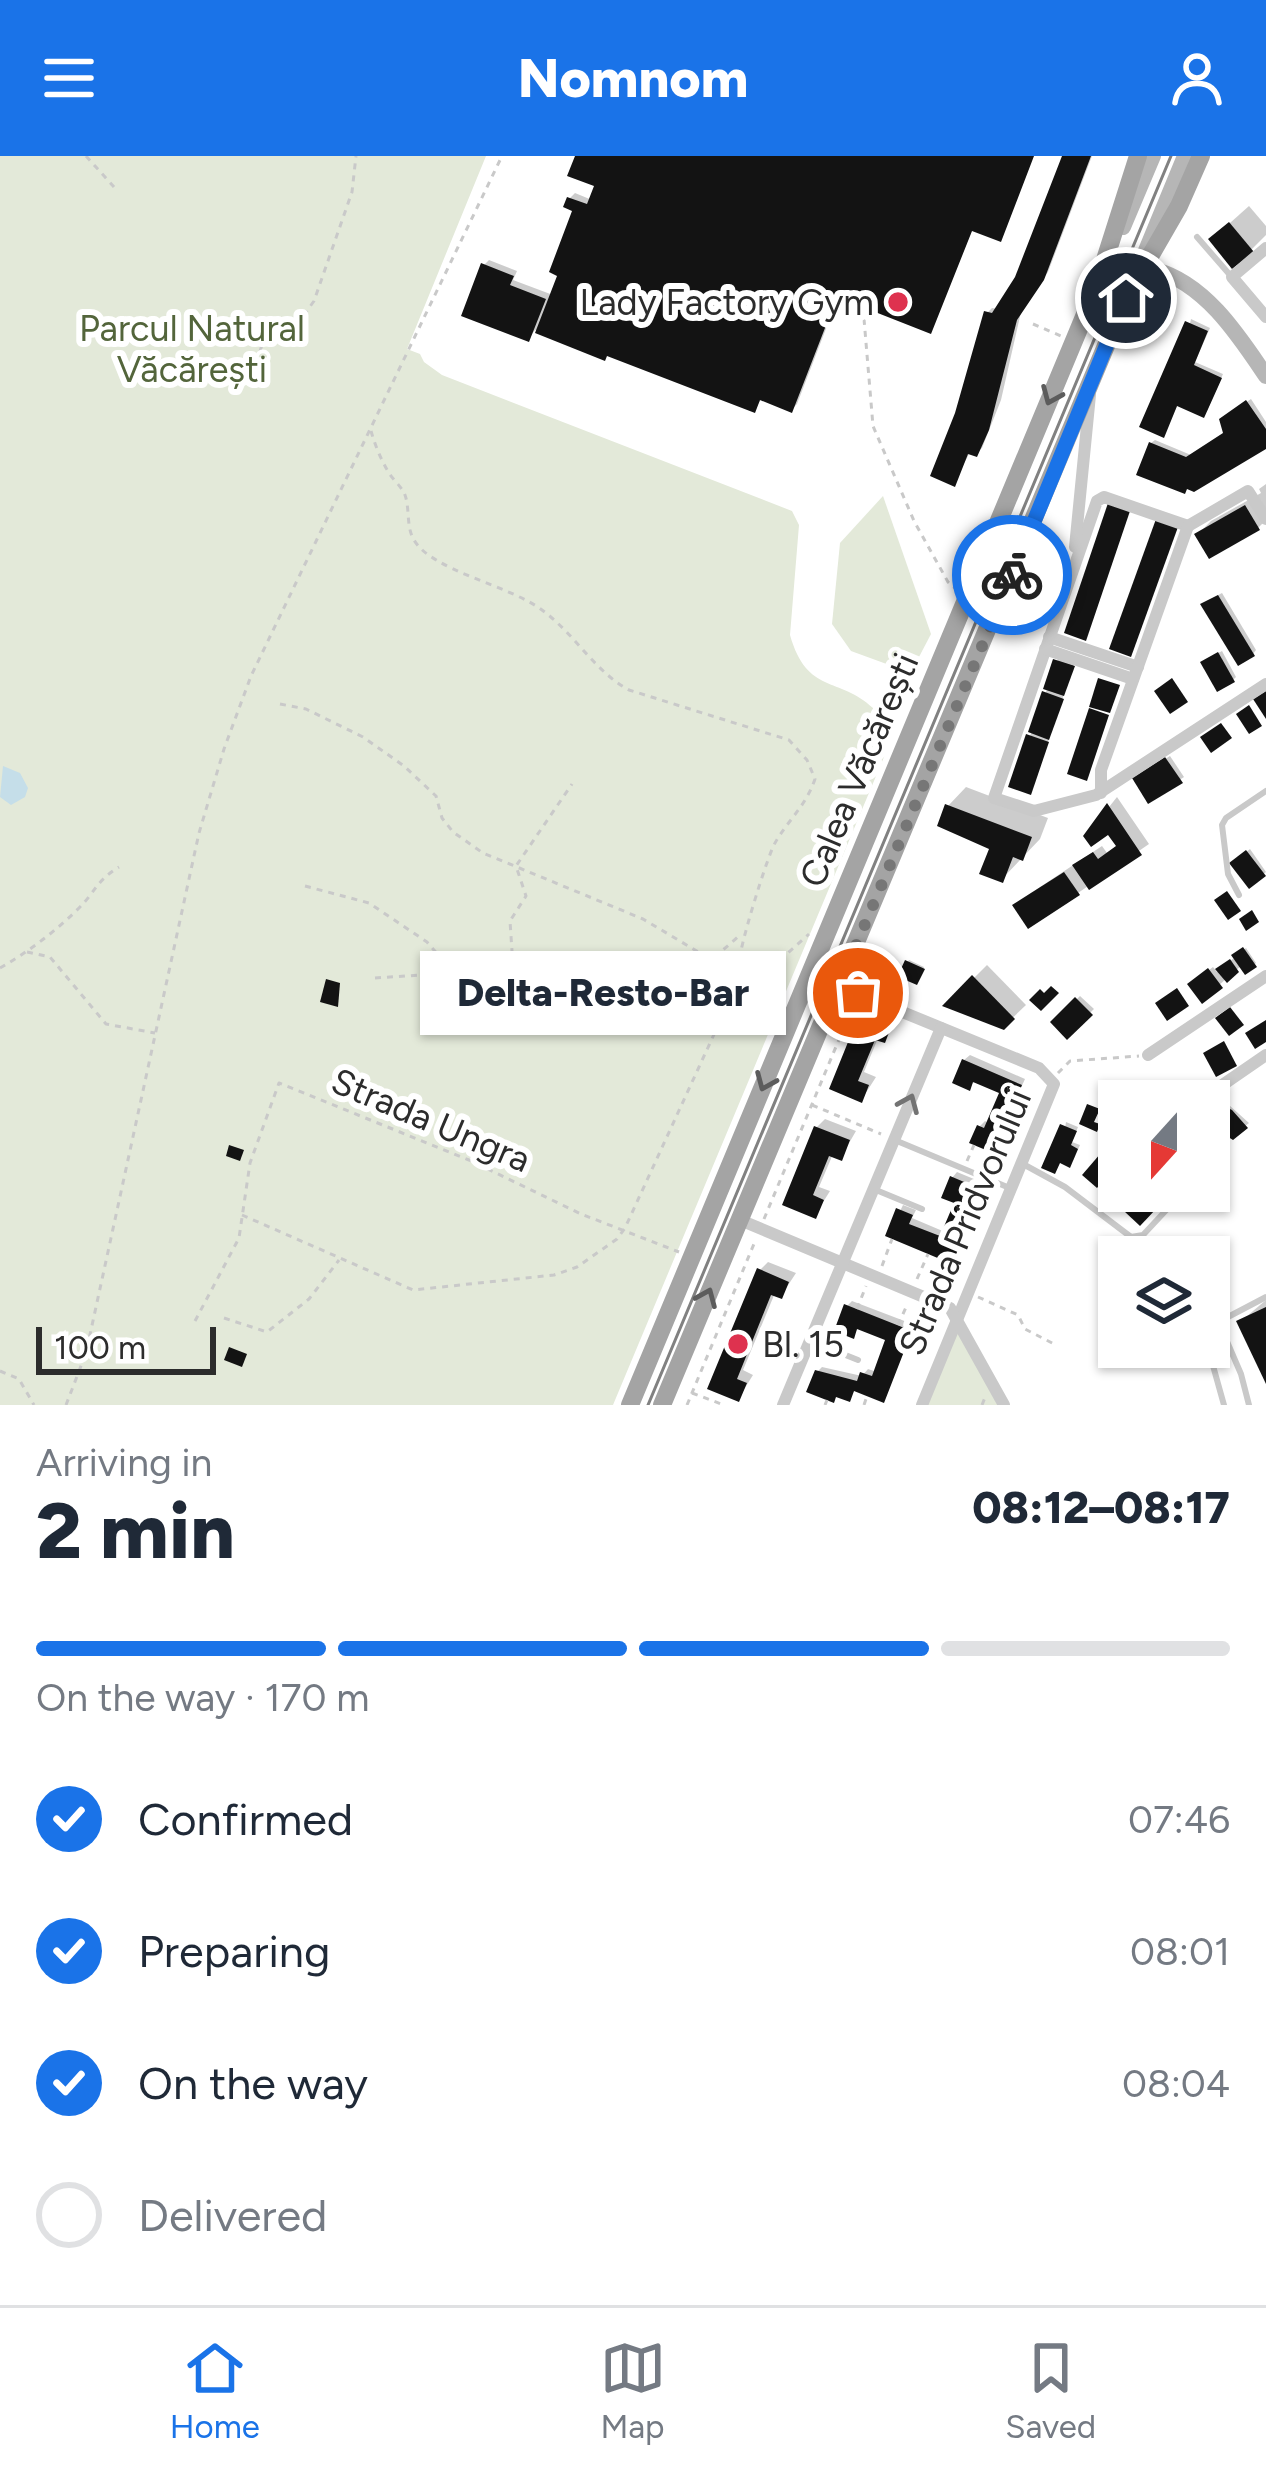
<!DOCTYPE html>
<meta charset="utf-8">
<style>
body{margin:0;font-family:Figtree,sans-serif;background:#f6f6f7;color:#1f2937;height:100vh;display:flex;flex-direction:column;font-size:45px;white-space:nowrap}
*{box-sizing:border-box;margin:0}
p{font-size:39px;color:#747a83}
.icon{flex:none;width:66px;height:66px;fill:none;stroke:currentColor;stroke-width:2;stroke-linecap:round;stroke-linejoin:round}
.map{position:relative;height:1249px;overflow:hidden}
.panel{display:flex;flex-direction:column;background:#fff;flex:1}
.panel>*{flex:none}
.needle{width:78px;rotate:201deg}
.tools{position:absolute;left:1098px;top:924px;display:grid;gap:24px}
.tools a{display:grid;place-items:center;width:132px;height:132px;border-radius:0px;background:#fff;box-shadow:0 3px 9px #0004;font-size:60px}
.scale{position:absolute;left:36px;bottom:30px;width:180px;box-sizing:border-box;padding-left:12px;border:6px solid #2c2c2c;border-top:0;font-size:33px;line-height:42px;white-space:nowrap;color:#2c2c2c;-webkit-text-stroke:9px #fff;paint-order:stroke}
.pin{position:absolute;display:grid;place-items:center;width:102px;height:102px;color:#fff;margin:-51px;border:6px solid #fff;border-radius:50%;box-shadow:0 3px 12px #0007}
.courier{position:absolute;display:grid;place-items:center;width:120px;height:120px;margin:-60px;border:9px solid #1a73e8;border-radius:50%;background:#fff;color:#222;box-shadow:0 3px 15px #0007}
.bubble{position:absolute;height:84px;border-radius:0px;background:#fff;box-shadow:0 3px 9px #0004;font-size:39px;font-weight:800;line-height:84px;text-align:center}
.head em{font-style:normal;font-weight:800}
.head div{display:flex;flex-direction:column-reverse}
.head{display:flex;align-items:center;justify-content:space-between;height:204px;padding:0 36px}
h1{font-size:78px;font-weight:800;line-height:90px}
.bar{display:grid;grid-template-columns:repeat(4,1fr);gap:18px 12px;align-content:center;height:144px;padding:0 36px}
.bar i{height:15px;border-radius:9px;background:#e0e1e3}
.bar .active{background:#1a73e8}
.bar p{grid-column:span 4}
ol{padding:0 36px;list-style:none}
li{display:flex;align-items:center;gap:36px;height:132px}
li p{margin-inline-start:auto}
li .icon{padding:12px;border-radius:50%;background:#1a73e8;color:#fff;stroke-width:4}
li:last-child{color:#747a83}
li i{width:66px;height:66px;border:6px solid #e0e1e3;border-radius:50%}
header{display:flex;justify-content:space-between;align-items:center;height:156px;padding:0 36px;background:#1a73e8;color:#fff;font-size:54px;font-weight:800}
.dock{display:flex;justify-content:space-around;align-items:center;height:168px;border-top:3px solid #e0e1e3;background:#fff;font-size:33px;color:#747a83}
.dock a{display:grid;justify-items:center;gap:6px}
.dock .active{color:#1a73e8}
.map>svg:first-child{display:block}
.green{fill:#e3e9d9}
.water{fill:#c5dee9}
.shadow{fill:#0003}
.building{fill:#131313}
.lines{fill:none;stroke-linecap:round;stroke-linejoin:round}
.path{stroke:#c9c9c9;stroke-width:3;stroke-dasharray:6 6;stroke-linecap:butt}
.lane{stroke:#c9c9c9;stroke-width:6}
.street{stroke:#c9c9c9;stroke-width:12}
.secondary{stroke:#b6b6b6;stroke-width:16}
.primary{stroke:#a4a4a4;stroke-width:18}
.tram{stroke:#818181;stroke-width:3}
.oneway{stroke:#5c5c5c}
.oneway2{stroke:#737373}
.done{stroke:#767676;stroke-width:12;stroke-dasharray:0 21.6}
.route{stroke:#1a73e8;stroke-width:15}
.poi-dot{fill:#de324f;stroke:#fff;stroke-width:4.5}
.labels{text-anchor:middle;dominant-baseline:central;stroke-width:12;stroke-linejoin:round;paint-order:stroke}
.poi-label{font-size:36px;fill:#2c2c2c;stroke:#fff;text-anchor:end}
.park-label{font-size:36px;fill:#53653b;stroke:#fff}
.street-label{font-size:36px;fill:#2c2c2c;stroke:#fff}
</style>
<header><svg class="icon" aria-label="menu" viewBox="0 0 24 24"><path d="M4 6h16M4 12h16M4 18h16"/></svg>Nomnom<svg class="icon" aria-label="person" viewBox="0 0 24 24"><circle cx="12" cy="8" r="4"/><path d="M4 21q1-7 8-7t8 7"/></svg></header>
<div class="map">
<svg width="1266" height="1249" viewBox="0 0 1266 1249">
<rect width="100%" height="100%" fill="#fff"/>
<g class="green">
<path d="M 0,0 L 486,0 L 407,193 L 420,198 L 424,206 L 442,219 L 792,355 L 799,369 L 790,479 C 807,539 839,520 873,552 C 880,558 885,568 890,576 L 884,601 L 613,1249 L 0,1249 Z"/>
<path d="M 883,340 L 931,478 L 919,501 L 910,508 L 892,510 L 851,495 L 832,468 L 840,387 Z"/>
<path d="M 955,1171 L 999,1249 L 923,1249 Z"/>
</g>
<path class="water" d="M 3,610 L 20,617 L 28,632 L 25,641 L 11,649 L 0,641 Z"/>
<g class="shadow">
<path d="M 578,0 L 1034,0 L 973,72 L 931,174 L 839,139 L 797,248 L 792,253 L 762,242 L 754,254 L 608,197 L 605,201 L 535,174 L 528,183 L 484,109 L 489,104 L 517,115 L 513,124 L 553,139 L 576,53 L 570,42 L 575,37 L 592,44 L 598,28 Z"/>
<path d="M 1065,0 L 1092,0 L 1048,116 L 1021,156 L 1001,244 L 982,292 L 976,297 L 970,296 L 954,327 L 958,257 L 987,157 L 992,152 L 998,153 L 1018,122 Z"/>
<path d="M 1249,50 L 1266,70 L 1266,79 L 1252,93 L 1212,83 Z"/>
<path d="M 1191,163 L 1210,172 L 1195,206 L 1223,218 L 1207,255 L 1178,248 L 1166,275 Z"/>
<path d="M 1251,243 L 1266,266 L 1266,290 L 1188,330 L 1151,287 L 1155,284 L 1191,299 L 1226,277 L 1226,260 Z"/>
<path d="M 1266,328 L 1266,364 L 1258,372 L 1198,378 L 1211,365 L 1261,337 L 1259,333 Z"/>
<path d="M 1222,437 L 1256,494 L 1253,498 L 1207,445 Z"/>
<path d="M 1222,495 L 1236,521 L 1233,524 L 1207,503 Z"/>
<path d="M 1058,503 L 1074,508 L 1032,634 L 1012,630 Z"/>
<path d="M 1170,600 L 1184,621 L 1149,644 L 1139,620 Z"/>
<path d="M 966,631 L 1048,662 L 1040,683 L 1002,723 L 992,692 L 948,650 Z"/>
<path d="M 1117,641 L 1149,688 L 1078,737 L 1025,741 L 1102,690 L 1107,697 L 1118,689 L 1109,675 L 1086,680 Z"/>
<path d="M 1250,693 L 1266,716 L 1250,729 L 1233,707 Z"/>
<path d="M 1246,792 L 1256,807 L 1246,815 L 1242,809 L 1202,844 L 1191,828 L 1213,811 L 1217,816 Z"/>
<path d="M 884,804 L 904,813 L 909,804 L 924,811 L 918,824 L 880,807 Z"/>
<path d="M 987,809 L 1026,849 L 1003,871 L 947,849 Z"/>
<path d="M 1080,840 L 1094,853 L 1067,879 L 1054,866 Z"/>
<path d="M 870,852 L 897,863 L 884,884 L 878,882 L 864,916 L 876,921 L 862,943 L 833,932 L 861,860 Z"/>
<path d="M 970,899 L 1025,923 L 993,993 L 980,970 L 985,965 L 989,967 L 1003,936 L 974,926 L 969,931 L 964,904 Z"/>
<path d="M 1218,948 L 1226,953 L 1229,949 L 1249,967 L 1233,980 L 1209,965 L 1209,957 Z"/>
<path d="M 825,963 L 856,975 L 841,1001 L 833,998 L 819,1031 L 830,1035 L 815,1059 L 786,1047 L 817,971 Z"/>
<path d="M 1066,966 L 1078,971 L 1072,986 L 1080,989 L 1073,1005 L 1060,1004 Z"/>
<path d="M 957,1016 L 986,1028 L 951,1104 L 889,1078 L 903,1049 L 916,1054 L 912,1062 L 945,1076 L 958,1046 L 952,1022 Z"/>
<path d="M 1214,1103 L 1228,1126 L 1209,1145 L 1209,1106 Z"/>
<path d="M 768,1106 L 796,1117 L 781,1140 L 775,1137 L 743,1214 L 753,1219 L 738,1243 L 711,1232 L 760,1114 Z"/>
<path d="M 1266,1144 L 1266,1221 L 1240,1166 Z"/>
<path d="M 852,1145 L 915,1169 L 884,1243 L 856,1232 L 849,1243 L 817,1216 L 822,1211 L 862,1220 L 868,1213 L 877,1216 L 889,1183 L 859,1171 L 853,1179 L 847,1150 Z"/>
</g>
<g class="building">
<path d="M 575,0 L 1034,0 L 1001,86 L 972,75 L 931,178 L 837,141 L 792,257 L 760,244 L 755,257 L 607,200 L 605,205 L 535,177 L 557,120 L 549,116 L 572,55 L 563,51 L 567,41 L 587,48 L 594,30 L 567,20 Z"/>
<path d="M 1062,0 L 1091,0 L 1044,124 L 1017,164 L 989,274 L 977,301 L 968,298 L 955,331 L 930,320 L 955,257 L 984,155 L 992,157 L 1015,121 Z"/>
<path d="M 1229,66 L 1254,96 L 1232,113 L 1208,83 Z"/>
<path d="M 481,107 L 514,120 L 510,129 L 546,143 L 529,186 L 461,160 Z"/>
<path d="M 1185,165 L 1208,175 L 1194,209 L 1222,222 L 1204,262 L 1177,250 L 1164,282 L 1139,271 Z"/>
<path d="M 1246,244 L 1266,273 L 1266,293 L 1194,336 L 1187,333 L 1185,338 L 1136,319 L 1149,286 L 1186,301 L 1223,277 L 1219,263 Z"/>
<path d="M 1108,347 L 1130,355 L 1086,485 L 1064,477 Z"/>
<path d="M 1245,349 L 1260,374 L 1209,403 L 1194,378 Z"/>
<path d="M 1156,363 L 1178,371 L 1131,501 L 1109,493 Z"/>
<path d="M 1218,439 L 1255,500 L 1238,510 L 1200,448 Z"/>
<path d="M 1218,496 L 1235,526 L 1217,536 L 1200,506 Z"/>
<path d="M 1053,503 L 1075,510 L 1064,540 L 1043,533 Z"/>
<path d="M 1098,522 L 1120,529 L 1110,557 L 1089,551 Z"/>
<path d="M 1172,522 L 1188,546 L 1170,558 L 1154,535 Z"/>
<path d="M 1042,535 L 1064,543 L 1049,584 L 1028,576 Z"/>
<path d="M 1266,535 L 1266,563 L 1253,543 Z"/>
<path d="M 1249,549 L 1262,570 L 1249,578 L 1236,558 Z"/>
<path d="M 1089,552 L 1109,559 L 1087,625 L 1067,618 Z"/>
<path d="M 1221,567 L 1232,582 L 1211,597 L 1200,581 Z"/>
<path d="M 1026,578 L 1049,586 L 1031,639 L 1008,631 Z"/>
<path d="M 1165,601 L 1183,627 L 1148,648 L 1132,622 Z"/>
<path d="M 1107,647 L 1142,699 L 1089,734 L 1072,709 L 1093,696 L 1098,703 L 1116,690 L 1108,679 L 1091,691 L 1083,680 Z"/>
<path d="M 945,648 L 1032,681 L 1023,705 L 1013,701 L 1003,727 L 979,718 L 989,693 L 937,670 Z"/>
<path d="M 1246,694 L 1266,720 L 1249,733 L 1229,707 Z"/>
<path d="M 1064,716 L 1080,739 L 1028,773 L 1012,749 Z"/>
<path d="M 1227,735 L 1241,755 L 1228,764 L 1214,744 Z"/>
<path d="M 1252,754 L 1259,766 L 1246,775 L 1239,763 Z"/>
<path d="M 1243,791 L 1257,811 L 1245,819 L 1231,799 Z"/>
<path d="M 1230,803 L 1239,816 L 1227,827 L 1215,813 Z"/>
<path d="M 905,804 L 925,813 L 917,829 L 896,820 L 890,834 L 869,825 L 878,806 L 900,815 Z"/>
<path d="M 1208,812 L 1223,832 L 1202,848 L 1187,828 Z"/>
<path d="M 972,819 L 1015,863 L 1004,874 L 942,850 Z"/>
<path d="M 326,823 L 340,827 L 338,851 L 320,846 Z"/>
<path d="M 1051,830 L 1059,837 L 1041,855 L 1029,844 L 1040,833 L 1044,837 Z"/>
<path d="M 1177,832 L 1189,850 L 1167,865 L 1155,847 Z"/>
<path d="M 1075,841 L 1093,859 L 1067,884 L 1050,866 Z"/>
<path d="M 1230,851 L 1244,869 L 1229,880 L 1215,862 Z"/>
<path d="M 859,859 L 891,871 L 885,887 L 875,884 L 858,925 L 869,929 L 862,947 L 829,933 Z"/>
<path d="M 1266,864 L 1266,886 L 1255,893 L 1245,877 Z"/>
<path d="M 1224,885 L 1237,910 L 1216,921 L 1203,897 Z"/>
<path d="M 962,903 L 1022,929 L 993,997 L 969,987 L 977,969 L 984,972 L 999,937 L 973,926 L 970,935 L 952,927 Z"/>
<path d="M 1087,948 L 1100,953 L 1094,966 L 1100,968 L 1097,976 L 1079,968 Z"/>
<path d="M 1212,950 L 1222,955 L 1224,950 L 1232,954 L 1248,972 L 1233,984 L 1209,969 Z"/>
<path d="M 1060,968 L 1077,975 L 1071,989 L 1078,993 L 1070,1012 L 1060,1007 L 1055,1018 L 1041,1012 Z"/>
<path d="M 814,970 L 850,984 L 842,1005 L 829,1000 L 813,1039 L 824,1044 L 816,1063 L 782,1049 Z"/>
<path d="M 229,989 L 244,994 L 240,1005 L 226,1000 Z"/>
<path d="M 1107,990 L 1119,1000 L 1119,1007 L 1097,1032 L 1082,1019 Z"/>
<path d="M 1119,1015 L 1119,1035 L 1132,1035 L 1120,1049 L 1102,1033 Z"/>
<path d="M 950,1020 L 983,1034 L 952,1108 L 885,1080 L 896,1052 L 913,1059 L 909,1068 L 940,1080 L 954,1047 L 941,1042 Z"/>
<path d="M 1143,1035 L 1173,1035 L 1140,1070 L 1124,1055 Z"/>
<path d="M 757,1112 L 789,1126 L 782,1143 L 771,1139 L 737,1223 L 747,1227 L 739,1246 L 707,1233 Z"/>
<path d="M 844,1148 L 912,1175 L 884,1247 L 854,1235 L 850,1246 L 836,1241 L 834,1247 L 806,1236 L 815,1214 L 857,1225 L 860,1216 L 872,1220 L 885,1184 L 857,1173 L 854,1183 L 834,1175 Z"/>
<path d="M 1266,1151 L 1266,1228 L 1236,1165 Z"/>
<path d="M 229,1191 L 247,1198 L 242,1211 L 224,1204 Z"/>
</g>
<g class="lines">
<g class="path">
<path d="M 86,0 L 114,31"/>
<path d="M 863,151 L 873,270 L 914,365 L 948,426 L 955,432"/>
<path d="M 1033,168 L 1061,180"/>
<path d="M 253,218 L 265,179 L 304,159 L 314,145 L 352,36 L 356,0"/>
<path d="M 371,275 C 375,289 381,304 389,317 C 394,325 402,331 405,339 C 410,353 406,371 414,384 C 432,415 509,429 542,454 C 575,478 594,515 629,534 L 789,584 L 807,604 L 815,623 C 806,650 788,664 775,687 C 768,698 737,798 740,805 C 743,814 746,813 754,817"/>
<path d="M 280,548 L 306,553 L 363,581 L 404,610 L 436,640 L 442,662 L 453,676 L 483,697 L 643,763 L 705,800 L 715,801 L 740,779"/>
<path d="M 305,730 L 369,747 L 427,786 L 454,817 L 491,819 L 514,811 L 587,846 L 615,852 L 659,853 L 731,838"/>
<path d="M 27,796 L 50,801 L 106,868 L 155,877"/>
<path d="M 513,810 L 510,765 L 526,740 L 516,710 L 572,628"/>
<path d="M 0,812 C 28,796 56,775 79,752 C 96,735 96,725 119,711"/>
<path d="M 375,822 L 452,817"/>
<path d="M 1058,917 L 1070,905 L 1139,900"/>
<path d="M 812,949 L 881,978"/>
<path d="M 967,1005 L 974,989"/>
<path d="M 242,1059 L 413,1134 L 554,1119 L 577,1111 L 617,1083 L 625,1072 L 733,837 L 754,817 L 772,811 L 809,778"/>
<path d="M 764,1063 L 853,850"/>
<path d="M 882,1110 L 892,1083"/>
<path d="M 917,1123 L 928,1098"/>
<path d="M 978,1141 L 1018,1159 L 1025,1173 L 1056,1189"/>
<path d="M 857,1153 L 866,1130"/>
<path d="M 224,1162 L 267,1176 L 309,1143 L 339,1104"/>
<path d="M 195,1165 L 239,1082 L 250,1007 L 279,927 L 469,1004 L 581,1058 L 679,1096"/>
<path d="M 898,1169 L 907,1149"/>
<path d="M 0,1215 L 19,1223 L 34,1249"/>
<path d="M 692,1237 L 724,1249"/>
<path d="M 66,1249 L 86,1197 L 199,677 L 224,593 L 251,520 L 502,0"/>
<path d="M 687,1249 L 756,1083"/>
<path d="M 825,1249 L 827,1244"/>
<path d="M 864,1249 L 867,1240"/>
<path d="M 982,1249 L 986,1239"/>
</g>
<g class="lane">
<path d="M 1197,81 L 1230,119"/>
<path d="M 1239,739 L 1228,718 L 1222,669 L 1226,662 L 1266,635"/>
<path d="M 897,985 L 1012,1033"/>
<path d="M 1023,1008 L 1065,1031 L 1131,1081 L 1143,1079 L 1184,1035"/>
<path d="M 876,1034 L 922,1053"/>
<path d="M 813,1186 L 858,1204"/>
<path d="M 1210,1199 L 1224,1249"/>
<path d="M 1249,1249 L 1241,1218 L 1222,1174 L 1226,1162 L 1266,1141"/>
</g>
<g class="street">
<path d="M 1266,92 L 1232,121 L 1266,161"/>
<path d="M 1188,370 L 1104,341 L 1097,345 L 994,642 L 1034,655 L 1096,639 L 1266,528"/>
<path d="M 1188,370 L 1248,335 L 1266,363"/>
<path d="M 1075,391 L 1090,239"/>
<path d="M 1049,481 L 1138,511"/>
<path d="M 1045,493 L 1133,523"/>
<path d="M 1101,637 L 1101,614 L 1188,370"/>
<path d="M 839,830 L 1039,912 L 1054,928 L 922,1249"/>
<path d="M 1148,899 L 1266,820"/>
<path d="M 1205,941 L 1266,899"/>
<path d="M 740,1064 L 950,1152 L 1004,1249"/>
<path d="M 783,1249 L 941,872"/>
</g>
<g class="secondary">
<path d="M 1123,71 L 1153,0"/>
<path d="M 1145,97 L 1185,0"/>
<path d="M 1137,128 L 1155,114 C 1205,127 1239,180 1266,220"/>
</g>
<g class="primary">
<path d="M 630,1249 L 1096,132 L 1138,0"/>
<path d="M 662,1249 L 1126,142 L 1179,50 L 1201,0"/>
</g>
<path class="tram" d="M 648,1249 L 1171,0"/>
</g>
<defs><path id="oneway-chevron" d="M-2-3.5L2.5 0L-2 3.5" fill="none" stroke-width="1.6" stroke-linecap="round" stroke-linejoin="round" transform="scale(3)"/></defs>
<g class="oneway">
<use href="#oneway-chevron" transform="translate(1051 240) rotate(113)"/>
<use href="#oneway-chevron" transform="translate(765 926) rotate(113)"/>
<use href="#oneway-chevron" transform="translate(707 1141) rotate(-67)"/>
</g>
<use class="oneway2" href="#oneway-chevron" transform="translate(909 947) rotate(-67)"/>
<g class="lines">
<path class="done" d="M 858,837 L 839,830 L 1012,419"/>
<path class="route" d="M 1012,419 L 1126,142"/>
</g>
<g class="poi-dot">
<circle cx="898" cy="146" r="12"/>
<circle cx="738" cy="1188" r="12"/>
</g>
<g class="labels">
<g class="poi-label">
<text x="874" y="146">Lady Factory Gym</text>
<text x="762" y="1188" text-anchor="start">Bl. 15</text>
</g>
<g class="park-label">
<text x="192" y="172">Parcul Natural<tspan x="192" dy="41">Văcărești</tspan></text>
</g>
<g class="street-label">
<text transform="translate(859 614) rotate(-67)">Calea Văcărești</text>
<text transform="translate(431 964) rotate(23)">Strada Ungra</text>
<text transform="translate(965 1066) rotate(-67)">Strada Pridvorului</text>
</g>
</g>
</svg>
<div class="tools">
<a><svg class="needle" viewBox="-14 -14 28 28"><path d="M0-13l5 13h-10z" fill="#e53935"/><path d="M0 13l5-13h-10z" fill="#747a83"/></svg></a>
<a><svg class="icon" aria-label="layers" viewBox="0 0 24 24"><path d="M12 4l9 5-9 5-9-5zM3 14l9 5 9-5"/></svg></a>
</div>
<div class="scale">100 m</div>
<div class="pin" style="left:858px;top:837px;background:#ea580c"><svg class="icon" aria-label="bag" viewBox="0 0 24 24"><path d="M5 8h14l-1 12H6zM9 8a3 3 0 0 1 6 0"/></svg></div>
<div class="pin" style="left:1126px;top:142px;background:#1f2937"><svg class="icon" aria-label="home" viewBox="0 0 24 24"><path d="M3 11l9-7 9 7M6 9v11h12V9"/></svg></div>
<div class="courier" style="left:1012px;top:419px"><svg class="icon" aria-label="bike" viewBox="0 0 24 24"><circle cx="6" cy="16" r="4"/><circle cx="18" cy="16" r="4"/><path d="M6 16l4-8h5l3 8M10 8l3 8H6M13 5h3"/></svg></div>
<div class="bubble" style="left:420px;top:795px;width:366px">Delta-Resto-Bar</div>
</div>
<section class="panel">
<div class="head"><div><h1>2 min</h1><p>Arriving in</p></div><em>08:12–08:17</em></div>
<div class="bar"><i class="active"></i><i class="active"></i><i class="active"></i><i></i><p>On the way · 170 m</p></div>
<ol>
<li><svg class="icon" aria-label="check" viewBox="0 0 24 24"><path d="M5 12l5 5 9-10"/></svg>Confirmed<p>07:46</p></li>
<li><svg class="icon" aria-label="check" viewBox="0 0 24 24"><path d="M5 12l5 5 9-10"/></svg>Preparing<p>08:01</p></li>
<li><svg class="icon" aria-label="check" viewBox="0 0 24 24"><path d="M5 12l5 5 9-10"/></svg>On the way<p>08:04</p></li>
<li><i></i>Delivered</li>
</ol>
</section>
<nav class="dock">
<a class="active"><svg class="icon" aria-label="home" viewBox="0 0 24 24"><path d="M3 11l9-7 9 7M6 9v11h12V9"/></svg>Home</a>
<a><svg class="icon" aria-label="map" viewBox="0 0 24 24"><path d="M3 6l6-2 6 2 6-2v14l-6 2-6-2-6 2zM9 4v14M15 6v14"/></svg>Map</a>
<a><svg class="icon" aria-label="saved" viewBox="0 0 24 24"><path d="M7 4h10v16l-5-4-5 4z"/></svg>Saved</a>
</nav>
